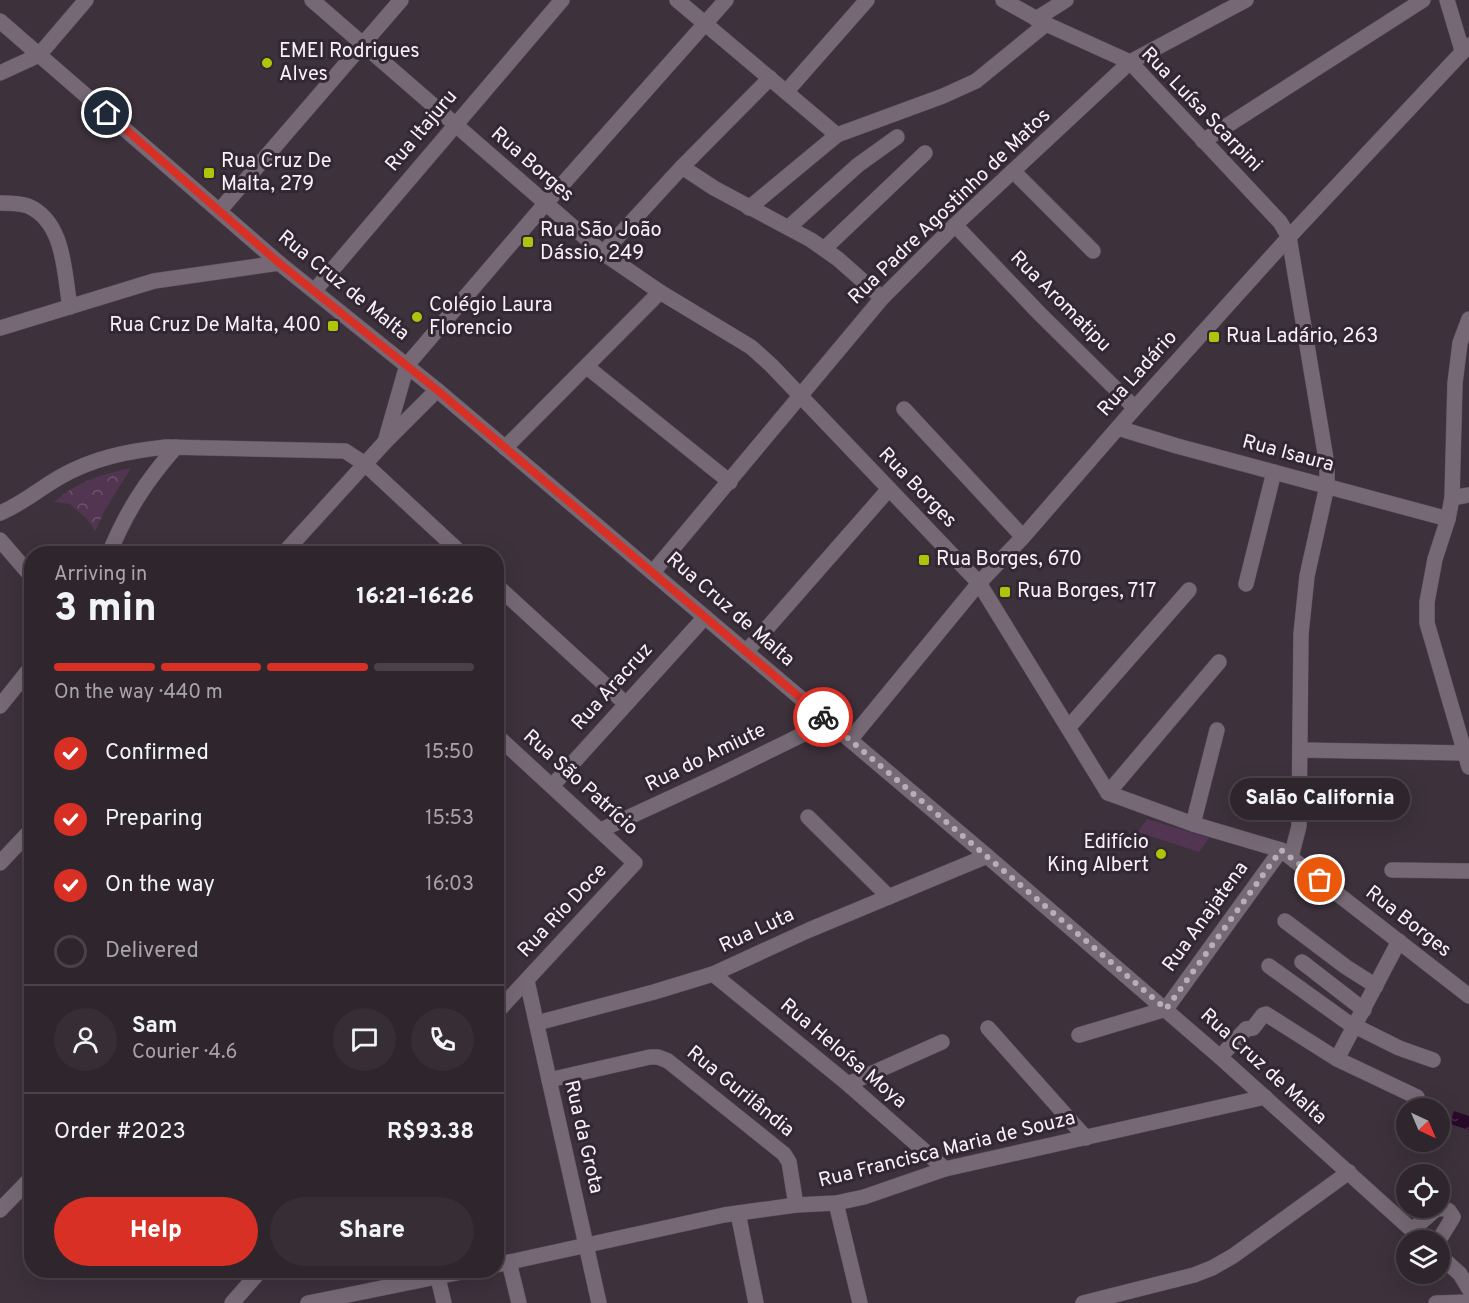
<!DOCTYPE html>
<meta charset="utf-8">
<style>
body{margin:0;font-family:Overpass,sans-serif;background:#362d35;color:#f1f3f6;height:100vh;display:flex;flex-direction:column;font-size:22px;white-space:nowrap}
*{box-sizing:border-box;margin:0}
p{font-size:20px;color:#a7a5aa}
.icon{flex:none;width:33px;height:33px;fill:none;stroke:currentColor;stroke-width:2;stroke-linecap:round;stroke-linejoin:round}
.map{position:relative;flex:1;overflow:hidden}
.panel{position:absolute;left:24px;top:546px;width:480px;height:732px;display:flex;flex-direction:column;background:#2e252d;border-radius:24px;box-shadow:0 6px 24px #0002,0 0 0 2px #494249}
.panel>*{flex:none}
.needle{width:39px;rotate:136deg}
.fabs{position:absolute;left:1396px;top:1098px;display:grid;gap:12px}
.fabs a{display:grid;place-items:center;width:54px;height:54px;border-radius:50%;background:#2e252d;box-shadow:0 6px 24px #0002,0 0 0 2px #494249;font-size:30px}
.pin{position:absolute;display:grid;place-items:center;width:51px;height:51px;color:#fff;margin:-26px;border:3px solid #fff;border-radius:50%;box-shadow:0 2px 6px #0007}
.courier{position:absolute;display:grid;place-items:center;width:60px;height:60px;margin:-30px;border:4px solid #d93025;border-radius:50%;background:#fff;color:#222;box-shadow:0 2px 8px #0007}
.bubble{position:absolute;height:42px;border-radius:21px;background:#2e252d;box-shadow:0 6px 24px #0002,0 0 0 2px #494249;font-size:20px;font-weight:800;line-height:42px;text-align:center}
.overview em{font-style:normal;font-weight:800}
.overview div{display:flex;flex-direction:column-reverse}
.overview{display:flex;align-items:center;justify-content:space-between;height:102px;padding:0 30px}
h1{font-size:39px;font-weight:800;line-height:45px}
.bar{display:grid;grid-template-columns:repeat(4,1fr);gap:9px 6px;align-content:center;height:72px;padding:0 30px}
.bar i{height:8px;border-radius:4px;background:#494249}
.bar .on{background:#d93025}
.bar p{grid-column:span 4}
.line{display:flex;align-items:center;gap:15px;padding:0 30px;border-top:2px solid #494249}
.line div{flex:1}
.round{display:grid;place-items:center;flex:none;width:63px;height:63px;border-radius:32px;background:#362d35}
ol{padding:0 30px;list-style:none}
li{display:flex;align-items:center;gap:18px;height:66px}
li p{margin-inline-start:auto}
li .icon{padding:6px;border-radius:50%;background:#d93025;color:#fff;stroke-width:4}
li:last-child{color:#a7a5aa}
li i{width:33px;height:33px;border:3px solid #494249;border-radius:50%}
.action{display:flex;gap:12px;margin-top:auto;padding:12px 30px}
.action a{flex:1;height:69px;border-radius:36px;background:#d93025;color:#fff;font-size:24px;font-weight:800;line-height:69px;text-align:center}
.action a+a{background:#362d35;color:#f1f3f6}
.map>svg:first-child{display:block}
.green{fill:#523651}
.park{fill:url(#park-crowns)}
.water{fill:url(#water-ripples)}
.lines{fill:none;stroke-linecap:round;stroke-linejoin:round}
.minor-casing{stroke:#5b505a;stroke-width:16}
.minor{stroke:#766975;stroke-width:15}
.done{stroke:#b7aeb6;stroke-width:6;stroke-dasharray:0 10.8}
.route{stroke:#d93025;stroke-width:8}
.poi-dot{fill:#aec60a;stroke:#322732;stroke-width:2}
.labels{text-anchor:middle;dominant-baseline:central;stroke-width:6;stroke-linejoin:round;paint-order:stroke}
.poi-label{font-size:20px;fill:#f9f1f8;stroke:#322732;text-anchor:start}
.street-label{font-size:20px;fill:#f9f1f8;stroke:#322732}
</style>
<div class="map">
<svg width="1469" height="1303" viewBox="0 0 1469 1303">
<defs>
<pattern id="park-crowns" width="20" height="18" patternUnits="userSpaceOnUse" patternTransform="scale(1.5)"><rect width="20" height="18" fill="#523651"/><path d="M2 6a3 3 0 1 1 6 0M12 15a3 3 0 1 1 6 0" fill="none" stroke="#6c546b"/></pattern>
<pattern id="water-ripples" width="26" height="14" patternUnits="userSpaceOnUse" patternTransform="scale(1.5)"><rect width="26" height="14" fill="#290a29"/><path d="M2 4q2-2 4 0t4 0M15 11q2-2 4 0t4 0" fill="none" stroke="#492e49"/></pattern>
</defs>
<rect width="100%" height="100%" fill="#3d313c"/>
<path class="green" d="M 1147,819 L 1209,838 L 1199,852 L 1138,832 Z"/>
<path class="park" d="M 131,468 L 105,510 L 95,531 L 87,519 L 70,504 L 54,502 C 77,482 102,474 131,468 Z"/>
<path class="water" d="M 1454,1111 L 1469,1116 L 1469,1130 L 1450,1124 Z"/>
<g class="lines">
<g class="minor-casing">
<g id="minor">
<path d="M 312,0 L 603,253 L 660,292 L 751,347 L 771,365 L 979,583 L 1108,793 L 1193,824 L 1281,850 L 1469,996"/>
<path d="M 677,0 L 837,135"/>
<path d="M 1003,0 L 1046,24 L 1130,62 L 1280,222 L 1289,237 L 1327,465 L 1327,486 L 1307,576 L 1301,634 L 1299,826 L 1291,857"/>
<path d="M 1447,0 L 1462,50"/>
<path d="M 1036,19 L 1066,0"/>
<path d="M 0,21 L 279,263 L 437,390 L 987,856 L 1220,1057 L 1423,1240"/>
<path d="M 0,73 L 39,55 L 86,0"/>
<path d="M 786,92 L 867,0"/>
<path d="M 1203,141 L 1423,0"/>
<path d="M 682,167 L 714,188 L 811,240 L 838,259 L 882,298"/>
<path d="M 1013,171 L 1093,251"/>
<path d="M 0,203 C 9,203 20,203 28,206 C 65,222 64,273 70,307"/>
<path d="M 749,208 L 837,135 L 943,96 L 976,81 L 1046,24"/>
<path d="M 220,210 L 401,0"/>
<path d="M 955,225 L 1039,313 L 1135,408"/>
<path d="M 789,227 L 858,165 L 897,137"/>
<path d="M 824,249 L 925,153"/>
<path d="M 603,253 L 682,167 L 770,78"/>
<path d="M 315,290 L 562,0"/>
<path d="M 1469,319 L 1460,343 L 1455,383 L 1452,498 L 1448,519 L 1435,559 L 1427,602 L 1427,623 L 1469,767"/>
<path d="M 0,328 L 154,281 L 279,263"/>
<path d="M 587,367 L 730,482"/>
<path d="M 904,409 L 1023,537"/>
<path d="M 1118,428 L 1177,446 L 1448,519"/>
<path d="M 385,442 L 407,365 L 545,204 L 726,0"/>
<path d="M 505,448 L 660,292"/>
<path d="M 1452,498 L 1469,495"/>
<path d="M 0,513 C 22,504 39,489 60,477 C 93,458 128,451 166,447 L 345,451 L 365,464 L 462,554"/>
<path d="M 0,540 L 32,577"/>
<path d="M 109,554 C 126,512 146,481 176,447"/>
<path d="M 283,554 L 385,442 L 437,390"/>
<path d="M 653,572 L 882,298 L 955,225 L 1130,62 L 1246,0"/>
<path d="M 1246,584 L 1274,472"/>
<path d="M 496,585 L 626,704"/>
<path d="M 746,652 L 889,489"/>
<path d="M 0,706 L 32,666"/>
<path d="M 1068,728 L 1189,590"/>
<path d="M 496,735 L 635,863 L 496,1013"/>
<path d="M 850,740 L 979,583 L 1023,537 L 1135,408 L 1289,237 L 1469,45"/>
<path d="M 1301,750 L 1464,753"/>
<path d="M 552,786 L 705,617"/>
<path d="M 1108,793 L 1219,662"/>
<path d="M 808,817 L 889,897"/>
<path d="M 1193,824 L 1217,730"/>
<path d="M 601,830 L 720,775 L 828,722"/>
<path d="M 0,863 L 32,829"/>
<path d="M 1392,870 L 1469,871"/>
<path d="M 1285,921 L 1346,967 L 1376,986"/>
<path d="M 1302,962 L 1364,1010"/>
<path d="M 1269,966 L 1347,1022 L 1399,1048 L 1433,1060"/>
<path d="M 713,974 L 848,1084 L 945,1169"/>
<path d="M 527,981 L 599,1303"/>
<path d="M 537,1023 L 654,992 L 713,974 L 809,930 L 987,856"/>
<path d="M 988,1028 L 1086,1138"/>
<path d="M 1079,1035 L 1166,1009 L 1281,850"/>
<path d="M 1220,1057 L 1246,1029 L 1253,1028 L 1263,1015 L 1266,1014 L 1337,1059 L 1417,1097"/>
<path d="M 1337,1059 L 1399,941"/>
<path d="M 549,1080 L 650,1057 L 658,1057 L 668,1061 L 784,1154 L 789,1162 L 796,1205"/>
<path d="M 848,1084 L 942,1042"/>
<path d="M 836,1203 L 860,1303"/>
<path d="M 0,1210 L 32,1177"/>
<path d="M 738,1213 L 756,1303"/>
<path d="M 1412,1230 L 1435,1210 L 1443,1208 L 1449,1211 L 1453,1217 L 1439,1240"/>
<path d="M 1440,1256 L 1460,1274 L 1469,1289"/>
<path d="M 509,1262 L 519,1303"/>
<path d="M 496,1265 L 724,1215 L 796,1205 L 836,1203 L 864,1197 L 945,1169 L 1265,1097"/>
<path d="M 438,1278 L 444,1303"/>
<path d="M 232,1303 L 261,1270"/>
<path d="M 308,1303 L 471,1270"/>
<path d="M 1083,1303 L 1194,1275 L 1212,1268 L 1233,1256 L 1349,1172"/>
<path d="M 1436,1303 L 1469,1302"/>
</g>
</g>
<use href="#minor" class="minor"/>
</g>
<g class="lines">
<path class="done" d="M 823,717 L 1166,1009 L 1281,850 L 1320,880"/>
<path class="route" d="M 107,113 L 279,263 L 437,390 L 823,717"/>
</g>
<g class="poi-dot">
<circle cx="267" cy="63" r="6"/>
<rect x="203" y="167" width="12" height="12" rx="3"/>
<rect x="522" y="236" width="12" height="12" rx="3"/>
<circle cx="417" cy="317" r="6"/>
<rect x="327" y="320" width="12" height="12" rx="3"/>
<rect x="1208" y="331" width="12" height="12" rx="3"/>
<rect x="918" y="554" width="12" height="12" rx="3"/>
<rect x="999" y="586" width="12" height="12" rx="3"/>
<circle cx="1161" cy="854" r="6"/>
</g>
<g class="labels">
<g class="poi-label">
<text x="279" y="52">EMEI Rodrigues<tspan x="279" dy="23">Alves</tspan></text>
<text x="221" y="162">Rua Cruz De<tspan x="221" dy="23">Malta, 279</tspan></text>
<text x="540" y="231">Rua São João<tspan x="540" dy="23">Dássio, 249</tspan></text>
<text x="429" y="306">Colégio Laura<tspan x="429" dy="23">Florencio</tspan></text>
<text x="321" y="326" text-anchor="end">Rua Cruz De Malta, 400</text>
<text x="1226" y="337">Rua Ladário, 263</text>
<text x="936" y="560">Rua Borges, 670</text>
<text x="1017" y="592">Rua Borges, 717</text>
<text x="1149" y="843" text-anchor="end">Edifício<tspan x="1149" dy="23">King Albert</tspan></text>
</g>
<g class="street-label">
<text transform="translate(1201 110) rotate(46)">Rua Luísa Scarpini</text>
<text transform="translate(422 131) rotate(-50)">Rua Itajuru</text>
<text transform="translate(532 165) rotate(41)">Rua Borges</text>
<text transform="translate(950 207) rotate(-44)">Rua Padre Agostinho de Matos</text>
<text transform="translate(343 286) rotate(39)">Rua Cruz de Malta</text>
<text transform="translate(1060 302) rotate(45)">Rua Aromatipu</text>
<text transform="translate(1138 374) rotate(-48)">Rua Ladário</text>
<text transform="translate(1288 454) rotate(15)">Rua Isaura</text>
<text transform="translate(917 488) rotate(46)">Rua Borges</text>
<text transform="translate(730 610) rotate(41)">Rua Cruz de Malta</text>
<text transform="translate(613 687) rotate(-48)">Rua Aracruz</text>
<text transform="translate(706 758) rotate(-26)">Rua do Amiute</text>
<text transform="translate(580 783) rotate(42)">Rua São Patrício</text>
<text transform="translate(563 911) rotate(-47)">Rua Rio Doce</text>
<text transform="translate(1206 917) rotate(-54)">Rua Anajatena</text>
<text transform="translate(1408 922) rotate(38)">Rua Borges</text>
<text transform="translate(757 931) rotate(-25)">Rua Luta</text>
<text transform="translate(843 1054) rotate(40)">Rua Heloísa Moya</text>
<text transform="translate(1263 1067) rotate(42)">Rua Cruz de Malta</text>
<text transform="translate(740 1092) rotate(39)">Rua Gurilândia</text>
<text transform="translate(583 1137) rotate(77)">Rua da Grota</text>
<text transform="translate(947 1150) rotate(-14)">Rua Francisca Maria de Souza</text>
</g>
</g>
</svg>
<div class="fabs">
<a><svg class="needle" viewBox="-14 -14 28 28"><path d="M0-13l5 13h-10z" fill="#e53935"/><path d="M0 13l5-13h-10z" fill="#a7a5aa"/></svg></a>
<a><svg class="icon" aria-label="locate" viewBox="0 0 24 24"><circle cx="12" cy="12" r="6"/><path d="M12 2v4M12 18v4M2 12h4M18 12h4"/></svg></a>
<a><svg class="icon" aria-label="layers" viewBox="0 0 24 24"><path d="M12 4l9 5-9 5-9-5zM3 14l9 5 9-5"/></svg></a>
</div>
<div class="pin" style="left:1320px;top:880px;background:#ea580c"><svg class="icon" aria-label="bag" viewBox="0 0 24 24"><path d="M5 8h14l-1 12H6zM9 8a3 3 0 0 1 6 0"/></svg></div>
<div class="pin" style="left:107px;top:113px;background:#1f2937"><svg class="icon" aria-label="home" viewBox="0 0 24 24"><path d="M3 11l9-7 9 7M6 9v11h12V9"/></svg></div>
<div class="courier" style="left:823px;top:717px"><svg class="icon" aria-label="bike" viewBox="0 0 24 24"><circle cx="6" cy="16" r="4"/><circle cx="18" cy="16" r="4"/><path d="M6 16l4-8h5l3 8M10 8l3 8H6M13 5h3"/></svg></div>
<div class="bubble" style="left:1230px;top:778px;width:180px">Salão California</div>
<section class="panel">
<div class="overview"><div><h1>3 min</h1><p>Arriving in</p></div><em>16:21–16:26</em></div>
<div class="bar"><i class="on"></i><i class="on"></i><i class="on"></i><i></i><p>On the way · 440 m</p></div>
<ol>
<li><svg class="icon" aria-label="check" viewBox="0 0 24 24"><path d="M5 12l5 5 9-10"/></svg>Confirmed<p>15:50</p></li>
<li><svg class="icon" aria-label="check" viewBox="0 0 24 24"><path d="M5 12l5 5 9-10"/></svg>Preparing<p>15:53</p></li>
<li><svg class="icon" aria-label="check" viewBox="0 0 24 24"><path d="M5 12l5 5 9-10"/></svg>On the way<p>16:03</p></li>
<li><i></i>Delivered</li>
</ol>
<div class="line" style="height:108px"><a class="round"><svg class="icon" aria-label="person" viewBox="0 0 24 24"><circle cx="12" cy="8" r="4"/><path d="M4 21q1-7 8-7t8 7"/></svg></a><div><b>Sam</b><p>Courier · 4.6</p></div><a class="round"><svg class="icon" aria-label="chat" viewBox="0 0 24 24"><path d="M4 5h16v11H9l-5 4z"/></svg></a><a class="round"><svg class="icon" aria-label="phone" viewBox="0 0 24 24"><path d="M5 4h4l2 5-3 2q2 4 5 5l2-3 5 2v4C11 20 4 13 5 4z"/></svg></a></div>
<div class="line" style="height:78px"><div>Order #2023</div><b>R$93.38</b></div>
<div class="action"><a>Help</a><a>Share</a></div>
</section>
</div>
